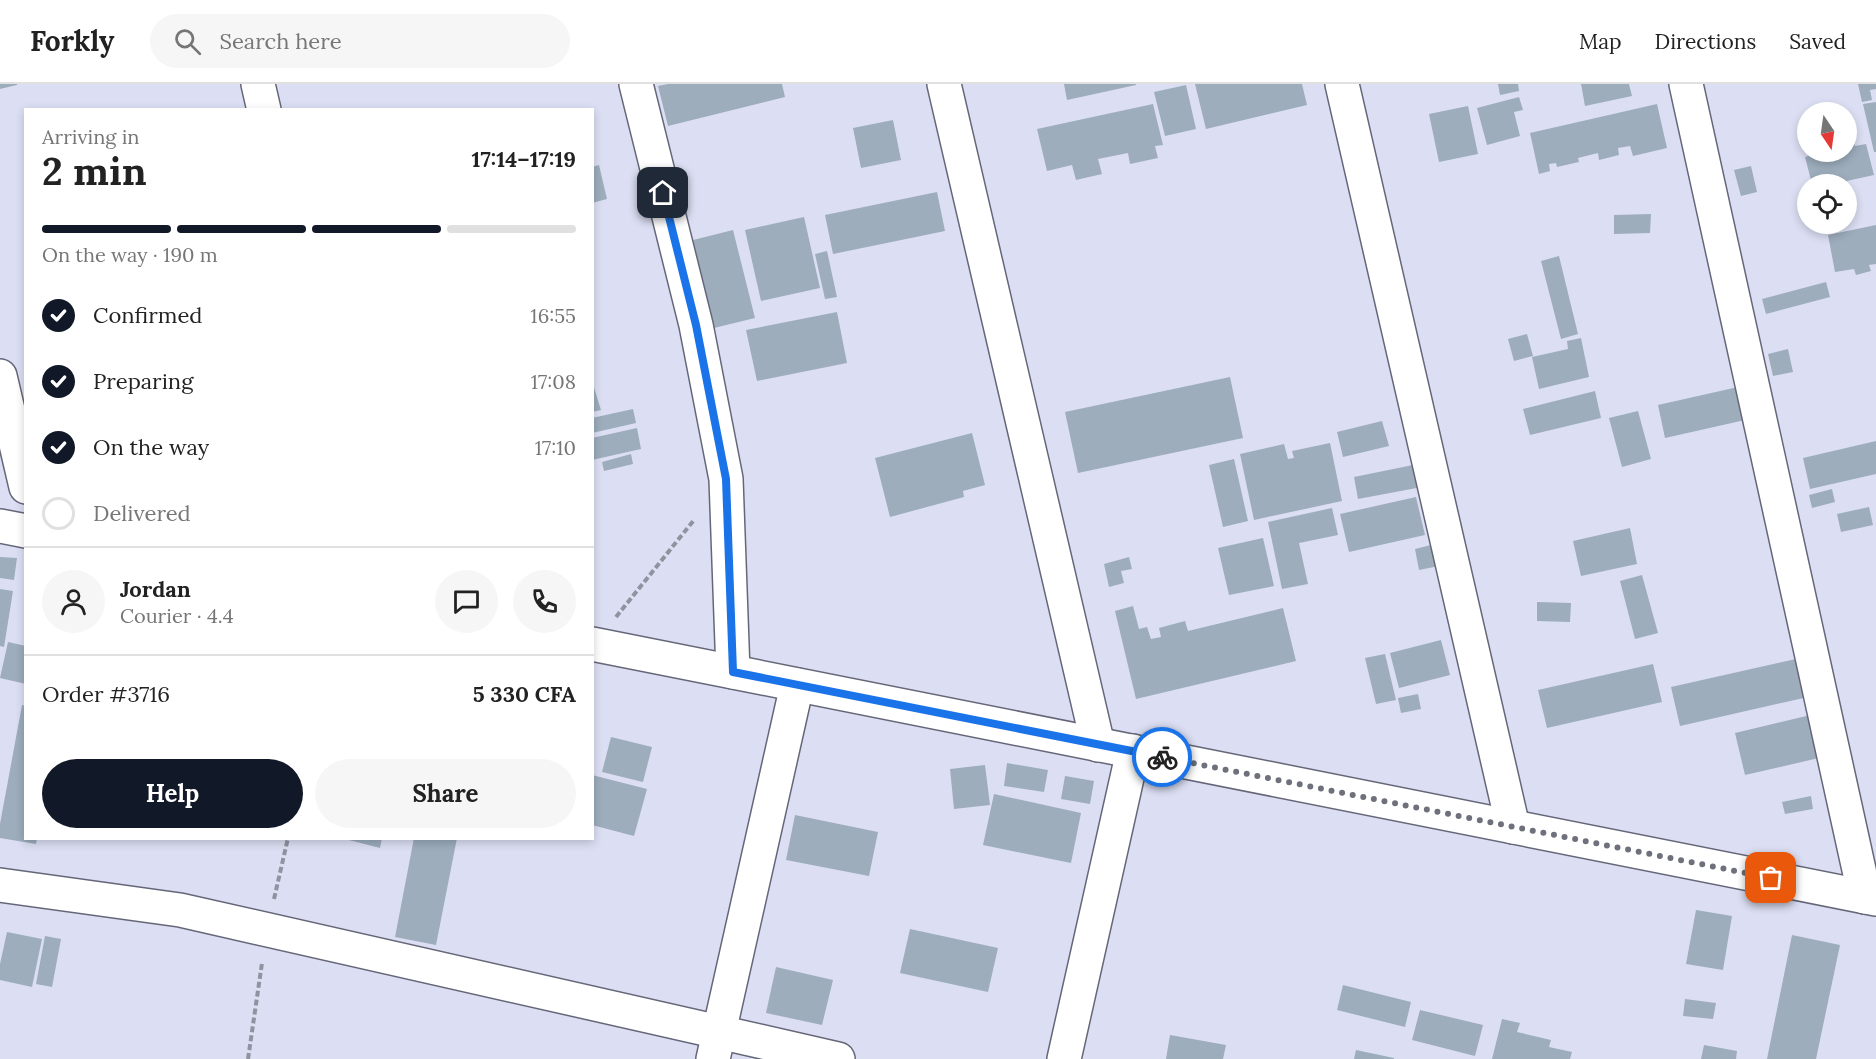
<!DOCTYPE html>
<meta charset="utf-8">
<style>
body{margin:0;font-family:Lora,serif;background:#f6f6f6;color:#222;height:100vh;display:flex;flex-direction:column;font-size:22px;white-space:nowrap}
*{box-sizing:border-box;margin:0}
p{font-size:20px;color:#767676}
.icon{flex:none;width:33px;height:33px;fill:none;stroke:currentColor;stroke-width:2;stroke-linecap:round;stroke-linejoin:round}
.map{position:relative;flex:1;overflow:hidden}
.details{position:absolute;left:24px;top:24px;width:570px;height:732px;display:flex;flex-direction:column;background:#fff;border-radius:0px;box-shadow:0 3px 9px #0003}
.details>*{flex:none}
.needle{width:39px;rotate:167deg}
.buttons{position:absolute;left:1797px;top:18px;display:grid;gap:12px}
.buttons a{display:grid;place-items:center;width:60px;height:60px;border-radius:50%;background:#fff;box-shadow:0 3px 9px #0003;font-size:30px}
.pin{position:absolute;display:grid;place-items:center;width:51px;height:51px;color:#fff;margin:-26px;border-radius:12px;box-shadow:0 3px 9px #0006}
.courier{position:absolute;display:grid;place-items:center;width:60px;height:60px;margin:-30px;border:4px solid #1a73e8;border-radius:50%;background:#fff;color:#222;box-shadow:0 2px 8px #0007}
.headline em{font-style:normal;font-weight:700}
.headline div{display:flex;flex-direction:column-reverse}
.headline{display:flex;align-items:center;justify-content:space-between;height:102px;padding:0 18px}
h1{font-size:39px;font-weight:700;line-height:45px}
.bar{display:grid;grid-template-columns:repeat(4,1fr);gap:9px 6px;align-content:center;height:72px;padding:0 18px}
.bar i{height:8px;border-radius:4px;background:#e0e0e0}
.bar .active{background:#111827}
.bar p{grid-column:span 4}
.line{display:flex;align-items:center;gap:15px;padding:0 18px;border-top:2px solid #e0e0e0}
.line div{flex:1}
.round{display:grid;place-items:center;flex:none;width:63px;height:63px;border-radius:32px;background:#f6f6f6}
ol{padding:0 18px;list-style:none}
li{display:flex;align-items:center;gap:18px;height:66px}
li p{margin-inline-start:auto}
li .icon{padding:6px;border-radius:50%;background:#111827;color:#fff;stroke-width:4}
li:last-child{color:#767676}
li i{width:33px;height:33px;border:3px solid #e0e0e0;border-radius:50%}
.primary-button{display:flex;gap:12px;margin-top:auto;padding:12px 18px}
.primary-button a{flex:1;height:69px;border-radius:36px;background:#111827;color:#fff;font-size:24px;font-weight:700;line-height:69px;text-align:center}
.primary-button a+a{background:#f6f6f6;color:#222}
header{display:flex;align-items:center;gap:36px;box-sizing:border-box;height:84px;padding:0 30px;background:#fff;border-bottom:2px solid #e0e0e0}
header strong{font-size:28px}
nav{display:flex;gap:33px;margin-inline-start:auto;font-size:21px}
.search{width:420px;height:54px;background:#f6f6f6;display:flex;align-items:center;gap:15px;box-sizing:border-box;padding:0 21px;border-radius:33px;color:#767676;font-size:22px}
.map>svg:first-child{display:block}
.building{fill:#9dadbc}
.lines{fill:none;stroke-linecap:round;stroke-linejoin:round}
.minor-casing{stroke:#656779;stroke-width:36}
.tertiary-casing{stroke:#656779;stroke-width:36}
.path{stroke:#9092a0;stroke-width:4;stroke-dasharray:6 3;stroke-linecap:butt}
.minor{stroke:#fff;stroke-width:33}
.tertiary{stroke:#fff;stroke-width:33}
.done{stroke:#6e707b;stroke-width:6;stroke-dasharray:0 10.8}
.route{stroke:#1a73e8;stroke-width:8}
</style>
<header>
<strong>Forkly</strong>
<div class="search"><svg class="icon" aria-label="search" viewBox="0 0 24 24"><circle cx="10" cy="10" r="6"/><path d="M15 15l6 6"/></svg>Search here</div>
<nav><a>Map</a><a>Directions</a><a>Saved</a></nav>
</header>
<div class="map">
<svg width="1876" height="975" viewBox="0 0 1876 975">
<rect width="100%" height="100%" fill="#dcdff3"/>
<g class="building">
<path d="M 0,0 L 17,0 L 17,1 L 0,5 Z"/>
<path d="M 668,0 L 782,0 L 785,13 L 668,42 L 658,2 Z"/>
<path d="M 1064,0 L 1136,0 L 1136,1 L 1067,16 Z"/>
<path d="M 1195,0 L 1302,0 L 1307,21 L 1206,45 Z"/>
<path d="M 1498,0 L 1518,0 L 1519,7 L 1500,11 Z"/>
<path d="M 1581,0 L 1629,0 L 1632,12 L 1585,22 Z"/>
<path d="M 1858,0 L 1876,0 L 1876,5 L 1870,6 L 1872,16 L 1862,18 Z"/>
<path d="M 1186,1 L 1196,45 L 1165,52 L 1154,8 Z"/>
<path d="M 1519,13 L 1523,26 L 1514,28 L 1520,52 L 1487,61 L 1477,24 Z"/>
<path d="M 1876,18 L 1876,68 L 1874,68 L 1863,20 Z"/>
<path d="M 1153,20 L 1163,61 L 1155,62 L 1158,74 L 1130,80 L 1128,69 L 1098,75 L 1102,90 L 1076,96 L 1072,81 L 1047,87 L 1037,45 Z"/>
<path d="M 1657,20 L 1667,64 L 1633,72 L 1630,62 L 1618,64 L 1619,71 L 1599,76 L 1598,69 L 1578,74 L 1579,78 L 1557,83 L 1556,79 L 1549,80 L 1550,87 L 1539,90 L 1530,49 Z"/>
<path d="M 1468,22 L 1478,70 L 1439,78 L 1429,30 Z"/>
<path d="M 893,36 L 901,76 L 861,84 L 853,44 Z"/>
<path d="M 1853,49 L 1855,62 L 1866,60 L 1874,91 L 1833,100 L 1812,100 L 1805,73 L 1822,68 L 1846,68 L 1846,51 Z"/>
<path d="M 599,81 L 607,115 L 592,119 L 592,83 Z"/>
<path d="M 1751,82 L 1757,108 L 1741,112 L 1734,86 Z"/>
<path d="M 937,108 L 945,147 L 833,170 L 825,131 Z"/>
<path d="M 1651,130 L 1650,149 L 1614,150 L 1614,131 Z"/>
<path d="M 804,133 L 820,204 L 761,217 L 745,146 Z"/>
<path d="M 1876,141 L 1876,180 L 1869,181 L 1871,187 L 1856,191 L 1854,185 L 1835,188 L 1828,151 Z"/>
<path d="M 733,146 L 755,234 L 714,244 L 693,156 Z"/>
<path d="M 827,167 L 837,213 L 825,215 L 815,170 Z"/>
<path d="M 1559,172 L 1578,250 L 1561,255 L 1541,177 Z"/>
<path d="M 1826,198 L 1830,213 L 1766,230 L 1762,215 Z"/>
<path d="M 837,228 L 847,279 L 757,297 L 746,246 Z"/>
<path d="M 1527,250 L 1533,272 L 1514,277 L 1508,255 Z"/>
<path d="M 1581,254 L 1589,293 L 1539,305 L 1532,273 L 1568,265 L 1567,257 Z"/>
<path d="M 1788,265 L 1793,288 L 1773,292 L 1768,270 Z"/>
<path d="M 1230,293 L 1243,354 L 1078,389 L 1065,328 Z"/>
<path d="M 592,297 L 601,326 L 592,328 Z"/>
<path d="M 1738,303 L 1745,336 L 1665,354 L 1658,321 Z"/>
<path d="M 1595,307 L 1601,334 L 1530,351 L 1523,325 Z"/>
<path d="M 633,325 L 636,339 L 592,349 L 592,334 Z"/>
<path d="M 1638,327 L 1651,375 L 1622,383 L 1609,334 Z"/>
<path d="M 1382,337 L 1389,362 L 1343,373 L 1337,348 Z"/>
<path d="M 637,344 L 641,365 L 592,376 L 592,354 Z"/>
<path d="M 972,349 L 985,401 L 963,407 L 964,413 L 890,433 L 875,374 Z"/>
<path d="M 1876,357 L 1876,390 L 1810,405 L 1803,374 Z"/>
<path d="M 1330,359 L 1342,417 L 1254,436 L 1240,370 L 1284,360 L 1288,375 L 1294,374 L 1292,367 Z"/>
<path d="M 631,370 L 633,380 L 604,387 L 602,378 Z"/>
<path d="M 1234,375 L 1248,437 L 1223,443 L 1209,381 Z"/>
<path d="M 1418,380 L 1422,403 L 1358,415 L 1354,393 Z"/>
<path d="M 1832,405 L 1835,418 L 1812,424 L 1809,411 Z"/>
<path d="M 1416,413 L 1425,451 L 1349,468 L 1340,430 Z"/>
<path d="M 1869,423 L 1873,441 L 1841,448 L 1837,430 Z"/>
<path d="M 1332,424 L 1338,451 L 1299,459 L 1308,500 L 1282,505 L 1268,438 Z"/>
<path d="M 1630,444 L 1637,480 L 1581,492 L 1573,457 Z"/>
<path d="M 1263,454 L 1274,502 L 1229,511 L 1218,464 Z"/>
<path d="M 1439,459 L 1444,481 L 1419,486 L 1415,465 Z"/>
<path d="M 0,473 L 17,474 L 14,496 L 0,494 Z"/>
<path d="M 1129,473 L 1132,485 L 1121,487 L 1124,499 L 1109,503 L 1104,480 Z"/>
<path d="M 1642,491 L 1658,549 L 1635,555 L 1620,497 Z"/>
<path d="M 0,505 L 13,507 L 4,563 L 0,562 Z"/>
<path d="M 1537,518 L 1571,519 L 1570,538 L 1537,537 Z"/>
<path d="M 1133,522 L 1139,545 L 1147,543 L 1151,555 L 1161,553 L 1159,544 L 1185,537 L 1188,547 L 1283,524 L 1296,577 L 1136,615 L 1115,527 Z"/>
<path d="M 1441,556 L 1450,591 L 1399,604 L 1390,569 Z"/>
<path d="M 8,558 L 26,562 L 26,600 L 0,594 Z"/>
<path d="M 1385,570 L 1396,616 L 1376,620 L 1365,574 Z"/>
<path d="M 1809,572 L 1817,611 L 1680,642 L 1671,603 Z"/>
<path d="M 1653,580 L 1662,618 L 1547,644 L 1538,606 Z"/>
<path d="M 1418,610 L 1421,625 L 1401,629 L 1398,614 Z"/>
<path d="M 22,621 L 26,622 L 26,754 L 37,754 L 36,760 L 0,754 L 0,740 Z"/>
<path d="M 1823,628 L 1832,671 L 1745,691 L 1735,649 Z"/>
<path d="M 611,653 L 652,663 L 643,698 L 602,688 Z"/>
<path d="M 1007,679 L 1048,686 L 1044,708 L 1004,702 Z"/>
<path d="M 985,681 L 990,721 L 954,725 L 950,685 Z"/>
<path d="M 592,691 L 647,705 L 634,752 L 592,741 Z"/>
<path d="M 1065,692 L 1094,697 L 1090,720 L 1061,715 Z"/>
<path d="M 994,710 L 1081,729 L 1071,779 L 983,761 Z"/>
<path d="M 1811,712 L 1813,725 L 1785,730 L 1782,718 Z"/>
<path d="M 795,731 L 878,748 L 869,792 L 786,776 Z"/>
<path d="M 341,754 L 382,754 L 380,764 Z"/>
<path d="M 414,754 L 457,754 L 436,861 L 395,853 Z"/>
<path d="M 1696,826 L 1732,832 L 1723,886 L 1686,880 Z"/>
<path d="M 910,845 L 998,864 L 988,908 L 900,889 Z"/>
<path d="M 7,848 L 42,855 L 32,903 L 0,896 L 0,880 Z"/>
<path d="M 1792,851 L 1840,861 L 1816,975 L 1767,975 Z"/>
<path d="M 45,852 L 61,855 L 52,903 L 36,900 Z"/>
<path d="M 776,883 L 833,896 L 822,941 L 766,929 Z"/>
<path d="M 1343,901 L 1411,918 L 1405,943 L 1337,926 Z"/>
<path d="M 1685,915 L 1716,919 L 1713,935 L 1683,932 Z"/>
<path d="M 1420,926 L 1483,941 L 1475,972 L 1412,956 Z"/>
<path d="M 1502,935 L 1520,939 L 1517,948 L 1551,956 L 1549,963 L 1572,968 L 1570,975 L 1492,975 Z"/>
<path d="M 1170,951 L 1226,961 L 1223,975 L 1166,975 Z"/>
<path d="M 1704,961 L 1737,967 L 1736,975 L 1701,975 Z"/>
<path d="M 1356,966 L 1394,974 L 1394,975 L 1354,975 Z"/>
</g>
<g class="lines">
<g class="minor-casing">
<g id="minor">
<path d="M 258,0 L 264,26"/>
<path d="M 636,0 L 696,241 L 726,395 L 733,588"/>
<path d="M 944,0 L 1098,661"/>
<path d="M 1342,0 L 1513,743"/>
<path d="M 1686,0 L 1865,813"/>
<path d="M 0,292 L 26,403"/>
<path d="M 0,801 L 180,826 L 838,975"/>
<path d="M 713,975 L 797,601"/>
<path d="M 1064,975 L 1133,667"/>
</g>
</g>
<g class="tertiary-casing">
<g id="tertiary">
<path d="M 0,442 L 26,447"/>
<path d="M 592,560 L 1876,815"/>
</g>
</g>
<g class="path">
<path d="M 616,533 L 694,436"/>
<path d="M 274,815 L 288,754"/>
<path d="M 248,975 L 262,879"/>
</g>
<use href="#minor" class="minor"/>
<use href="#tertiary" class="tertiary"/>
</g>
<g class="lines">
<path class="done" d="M 1162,673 L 1771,794"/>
<path class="route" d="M 663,109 L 696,241 L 726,395 L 733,588 L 1162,673"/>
</g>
</svg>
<div class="buttons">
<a><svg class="needle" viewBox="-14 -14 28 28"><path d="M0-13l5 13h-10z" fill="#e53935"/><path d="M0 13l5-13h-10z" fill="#767676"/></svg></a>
<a><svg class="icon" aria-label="locate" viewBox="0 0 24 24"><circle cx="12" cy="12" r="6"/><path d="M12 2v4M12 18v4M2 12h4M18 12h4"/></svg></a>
</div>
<div class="pin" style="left:1771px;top:794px;background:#ea580c"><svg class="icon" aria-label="bag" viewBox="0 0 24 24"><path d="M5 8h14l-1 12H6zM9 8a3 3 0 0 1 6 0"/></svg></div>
<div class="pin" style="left:663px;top:109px;background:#1f2937"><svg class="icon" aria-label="home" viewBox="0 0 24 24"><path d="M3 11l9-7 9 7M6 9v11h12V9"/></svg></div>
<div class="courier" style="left:1162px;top:673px"><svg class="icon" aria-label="bike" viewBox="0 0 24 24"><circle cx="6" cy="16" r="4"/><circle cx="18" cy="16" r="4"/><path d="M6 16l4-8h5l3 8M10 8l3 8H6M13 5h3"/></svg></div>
<section class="details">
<div class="headline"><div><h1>2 min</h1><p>Arriving in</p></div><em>17:14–17:19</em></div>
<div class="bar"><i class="active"></i><i class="active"></i><i class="active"></i><i></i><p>On the way · 190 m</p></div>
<ol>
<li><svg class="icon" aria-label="check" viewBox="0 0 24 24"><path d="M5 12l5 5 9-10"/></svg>Confirmed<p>16:55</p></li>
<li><svg class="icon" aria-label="check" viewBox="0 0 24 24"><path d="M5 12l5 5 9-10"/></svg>Preparing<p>17:08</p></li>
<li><svg class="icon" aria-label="check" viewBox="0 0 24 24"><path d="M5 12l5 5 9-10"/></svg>On the way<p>17:10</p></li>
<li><i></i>Delivered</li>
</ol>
<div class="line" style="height:108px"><a class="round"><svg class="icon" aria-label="person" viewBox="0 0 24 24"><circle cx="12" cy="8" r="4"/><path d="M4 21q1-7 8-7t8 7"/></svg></a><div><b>Jordan</b><p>Courier · 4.4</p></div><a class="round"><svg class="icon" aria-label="chat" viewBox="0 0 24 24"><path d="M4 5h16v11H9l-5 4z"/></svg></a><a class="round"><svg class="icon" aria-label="phone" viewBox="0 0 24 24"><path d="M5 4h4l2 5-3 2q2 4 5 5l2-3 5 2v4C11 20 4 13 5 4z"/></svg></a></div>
<div class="line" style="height:78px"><div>Order #3716</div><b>5 330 CFA</b></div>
<div class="primary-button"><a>Help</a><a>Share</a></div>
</section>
</div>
